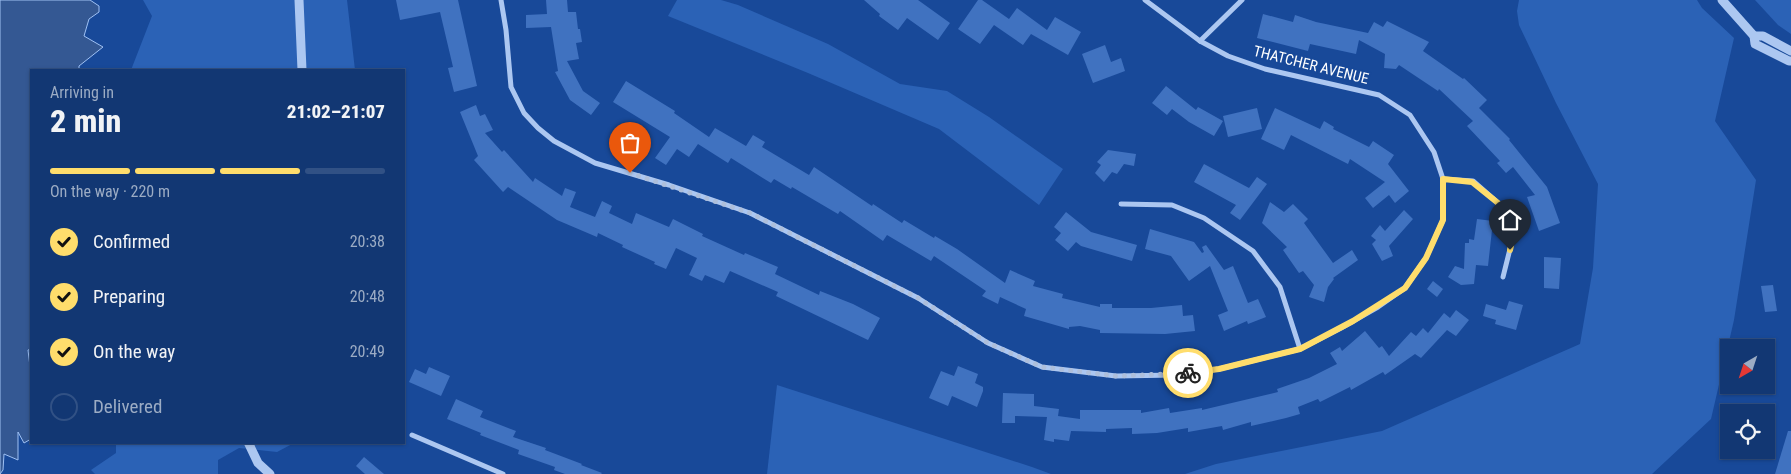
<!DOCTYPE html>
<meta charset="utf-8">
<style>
body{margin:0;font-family:"Roboto Condensed",sans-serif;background:#1b3f78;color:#f1f3f6;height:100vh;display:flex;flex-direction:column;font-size:19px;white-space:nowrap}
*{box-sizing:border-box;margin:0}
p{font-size:16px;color:#9cacc4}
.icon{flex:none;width:28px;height:28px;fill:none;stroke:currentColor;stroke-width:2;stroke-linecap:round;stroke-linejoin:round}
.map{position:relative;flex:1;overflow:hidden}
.sheet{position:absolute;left:30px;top:69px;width:375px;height:375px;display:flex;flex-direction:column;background:#123773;border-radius:0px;box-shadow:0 1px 4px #0004,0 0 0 1px #315185}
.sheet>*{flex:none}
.needle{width:32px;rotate:219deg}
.fabs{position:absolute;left:1720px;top:339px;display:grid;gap:10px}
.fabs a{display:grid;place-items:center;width:55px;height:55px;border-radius:0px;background:#123773;box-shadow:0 1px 4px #0004,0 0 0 1px #315185;font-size:25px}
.pin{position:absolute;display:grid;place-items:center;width:42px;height:42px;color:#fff;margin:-51px -21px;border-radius:50% 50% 50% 0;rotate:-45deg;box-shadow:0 0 5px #0007}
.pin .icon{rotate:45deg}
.courier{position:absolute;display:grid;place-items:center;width:50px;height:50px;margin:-25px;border:4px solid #ffdd6c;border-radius:50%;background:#fff;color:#222;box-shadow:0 1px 6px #0007}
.headline em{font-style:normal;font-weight:800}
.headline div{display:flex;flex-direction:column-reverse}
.headline{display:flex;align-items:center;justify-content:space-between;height:85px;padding:0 20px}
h1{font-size:32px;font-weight:800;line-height:38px}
.bar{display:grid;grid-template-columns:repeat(4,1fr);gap:8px 5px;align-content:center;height:60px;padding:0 20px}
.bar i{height:6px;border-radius:4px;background:#315185}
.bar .current{background:#ffdd6c}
.bar p{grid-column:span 4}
ol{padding:0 20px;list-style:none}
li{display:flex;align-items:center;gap:15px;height:55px}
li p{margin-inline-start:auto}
li .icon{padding:5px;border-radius:50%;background:#ffdd6c;color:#111;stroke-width:4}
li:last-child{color:#9cacc4}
li i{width:28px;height:28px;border:2px solid #315185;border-radius:50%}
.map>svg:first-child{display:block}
.green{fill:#2b62b6}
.water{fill:#345893;stroke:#9fc1f4}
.building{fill:#4072c0}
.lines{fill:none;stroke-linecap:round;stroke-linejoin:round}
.minor{stroke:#acc7f1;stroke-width:5}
.tertiary{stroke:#acc7f1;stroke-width:9}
.done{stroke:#aebfdb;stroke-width:5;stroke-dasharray:0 9}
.route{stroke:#ffdd6c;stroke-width:6}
.labels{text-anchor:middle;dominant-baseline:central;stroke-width:4;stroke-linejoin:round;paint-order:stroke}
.street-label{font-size:15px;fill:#fff;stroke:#184999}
</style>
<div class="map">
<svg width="1791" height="474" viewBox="0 0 1791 474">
<rect width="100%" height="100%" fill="#184999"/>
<g class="green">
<path d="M 143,0 L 347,0 L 355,70 L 131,70 L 152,16 Z"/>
<path d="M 677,0 L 721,0 L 738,5 L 828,44 L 900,84 L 947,91 L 989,117 L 1063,169 L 1039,205 L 939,129 L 808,73 L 668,16 Z"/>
<path d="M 1519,0 L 1697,0 L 1702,8 L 1734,38 L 1715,121 L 1756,180 L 1734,320 L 1711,419 L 1652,474 L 1185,474 L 1216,464 L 1382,431 L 1580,344 L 1593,268 L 1598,184 L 1556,103 L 1519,25 L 1517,11 Z"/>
<path d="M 1755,0 L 1791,0 L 1791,34 L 1778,25 Z"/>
<path d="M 777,385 L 1032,467 L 1051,474 L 767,474 Z"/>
<path d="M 116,443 L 294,443 L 277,452 L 239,448 L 218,460 L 218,474 L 95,474 L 91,470 L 116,453 Z"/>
</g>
<path class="water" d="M 0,0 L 90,0 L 99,6 L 99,12 L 89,19 L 84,36 L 103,47 L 79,66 L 79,70 L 31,70 L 31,349 L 28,350 L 31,375 L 31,439 L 24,443 L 18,432 L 18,460 L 4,454 L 3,470 L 0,474 Z"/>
<g class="building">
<path d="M 396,0 L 458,0 L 477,86 L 454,92 L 448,68 L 453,67 L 440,12 L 400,20 Z"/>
<path d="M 546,0 L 567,0 L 568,12 L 576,12 L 578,29 L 580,29 L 582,42 L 576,43 L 579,59 L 567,61 L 583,91 L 600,103 L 591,115 L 570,100 L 555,72 L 558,71 L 551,27 L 526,28 L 526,15 L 547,14 Z"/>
<path d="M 864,0 L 918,0 L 950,23 L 938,40 L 907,18 L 898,30 L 879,16 L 880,14 Z"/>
<path d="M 978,0 L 982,0 L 1009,19 L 1017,8 L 1047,30 L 1055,17 L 1081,32 L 1068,55 L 1031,34 L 1023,45 L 994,25 L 980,44 L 958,29 Z"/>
<path d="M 1263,14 L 1293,22 L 1295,15 L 1316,22 L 1368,33 L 1374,22 L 1383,27 L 1387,21 L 1429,42 L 1423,51 L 1463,79 L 1464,78 L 1487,100 L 1479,108 L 1510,139 L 1509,140 L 1547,187 L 1560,223 L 1539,231 L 1527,197 L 1535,195 L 1513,167 L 1506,173 L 1497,163 L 1500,161 L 1467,126 L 1473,121 L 1439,89 L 1438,91 L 1399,65 L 1396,69 L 1384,68 L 1385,54 L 1359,40 L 1356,54 L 1310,44 L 1308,51 L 1257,38 Z"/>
<path d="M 1105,45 L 1111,62 L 1121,58 L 1125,71 L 1093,83 L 1082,54 Z"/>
<path d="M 626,81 L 675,111 L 674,113 L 709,137 L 715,128 L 746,146 L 753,135 L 765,142 L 762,147 L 809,175 L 814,167 L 872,206 L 873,204 L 902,223 L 904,220 L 934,238 L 935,236 L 957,249 L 1005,283 L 1010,270 L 1035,281 L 1033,286 L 1063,294 L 1062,298 L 1100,307 L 1100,304 L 1112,304 L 1112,308 L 1151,308 L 1182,305 L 1183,316 L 1193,315 L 1195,331 L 1165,334 L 1100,333 L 1100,330 L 1080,326 L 1069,327 L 1069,329 L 1024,316 L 1026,309 L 1000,297 L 998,304 L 982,296 L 986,291 L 934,256 L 931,261 L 887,235 L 883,241 L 840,211 L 838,214 L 792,187 L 791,189 L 774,179 L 771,183 L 731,158 L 728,163 L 698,144 L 689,157 L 677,149 L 666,165 L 655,158 L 670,137 L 613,102 Z"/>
<path d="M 1166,86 L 1196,110 L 1198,107 L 1223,121 L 1214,136 L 1189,122 L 1172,109 L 1167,115 L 1152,103 Z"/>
<path d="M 476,105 L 480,116 L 485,114 L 493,130 L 485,133 L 502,152 L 504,150 L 533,182 L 535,178 L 562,196 L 565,188 L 576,192 L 570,207 L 595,217 L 602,201 L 612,206 L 609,213 L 632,224 L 636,213 L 669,227 L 673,219 L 703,234 L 702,236 L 744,255 L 745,253 L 778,267 L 775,274 L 819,295 L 820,291 L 853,304 L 880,318 L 868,340 L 776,296 L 778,292 L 730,271 L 724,283 L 705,275 L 702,281 L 689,275 L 697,258 L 676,248 L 666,269 L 654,264 L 655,262 L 622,247 L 623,245 L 598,233 L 597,237 L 557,220 L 508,187 L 503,192 L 474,160 L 478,156 L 460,112 Z"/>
<path d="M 1257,108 L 1262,129 L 1228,137 L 1223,116 Z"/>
<path d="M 1275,108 L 1320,129 L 1324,121 L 1334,127 L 1333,129 L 1369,147 L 1373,141 L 1394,155 L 1388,164 L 1409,191 L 1395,203 L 1389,195 L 1373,208 L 1365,198 L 1385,182 L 1350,159 L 1348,164 L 1291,135 L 1284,150 L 1261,139 Z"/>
<path d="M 1108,150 L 1136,154 L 1134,166 L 1124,164 L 1117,174 L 1112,172 L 1104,182 L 1095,173 L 1101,165 L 1097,162 Z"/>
<path d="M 1204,164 L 1249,188 L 1257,177 L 1267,184 L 1240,220 L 1230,213 L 1236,205 L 1194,182 Z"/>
<path d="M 1270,202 L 1284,212 L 1293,204 L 1308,219 L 1304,223 L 1333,263 L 1352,250 L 1358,260 L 1333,278 L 1334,279 L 1328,287 L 1324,302 L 1309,297 L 1314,285 L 1303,271 L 1299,273 L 1283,250 L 1287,247 L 1262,223 Z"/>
<path d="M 1404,210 L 1413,219 L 1389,246 L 1393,256 L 1382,261 L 1372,244 L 1376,240 L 1371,236 L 1380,225 L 1385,231 Z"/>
<path d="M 1066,212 L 1091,232 L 1137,245 L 1132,261 L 1081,246 L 1076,242 L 1068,251 L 1055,240 L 1061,233 L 1054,227 Z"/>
<path d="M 1477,219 L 1493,221 L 1488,266 L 1476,265 L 1474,284 L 1461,285 L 1448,277 L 1455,266 L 1464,269 L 1465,243 L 1469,243 L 1469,239 L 1474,240 Z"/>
<path d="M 1150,229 L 1194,242 L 1202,253 L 1204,252 L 1202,247 L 1206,245 L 1224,270 L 1233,266 L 1248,303 L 1258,299 L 1266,317 L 1248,324 L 1247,321 L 1224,331 L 1218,315 L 1228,311 L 1210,266 L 1189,281 L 1171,256 L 1145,249 Z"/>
<path d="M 1544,257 L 1561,258 L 1559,289 L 1544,288 Z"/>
<path d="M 1433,281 L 1443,289 L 1437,297 L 1427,289 Z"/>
<path d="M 1773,285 L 1777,311 L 1765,312 L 1761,286 Z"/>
<path d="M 1509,301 L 1523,305 L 1516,330 L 1495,324 L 1496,320 L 1483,316 L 1486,304 L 1506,310 Z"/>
<path d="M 1456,310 L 1469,320 L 1456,336 L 1447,330 L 1421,358 L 1415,354 L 1385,375 L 1383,372 L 1351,390 L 1350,387 L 1320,402 L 1318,399 L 1298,407 L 1300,414 L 1286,418 L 1251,426 L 1251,422 L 1223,430 L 1222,426 L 1188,432 L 1188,428 L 1157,433 L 1132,434 L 1132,428 L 1106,429 L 1106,432 L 1071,431 L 1069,441 L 1054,439 L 1054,442 L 1044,440 L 1047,417 L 1015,416 L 1015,423 L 1002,423 L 1003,393 L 1034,394 L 1034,406 L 1059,409 L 1058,416 L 1080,419 L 1080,410 L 1141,410 L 1141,413 L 1169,408 L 1170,413 L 1202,408 L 1202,410 L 1278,392 L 1277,389 L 1309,378 L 1337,364 L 1330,353 L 1340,347 L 1342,351 L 1365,331 L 1379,348 L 1382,346 L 1389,356 L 1411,332 L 1416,336 L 1423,328 L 1428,333 L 1444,313 L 1450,318 Z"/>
<path d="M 958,366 L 978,374 L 975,383 L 983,387 L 983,391 L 977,407 L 952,396 L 948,406 L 929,398 L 941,371 L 954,376 Z"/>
<path d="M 429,367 L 450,376 L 441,396 L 409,382 L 415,369 L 426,374 Z"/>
<path d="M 456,399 L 483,411 L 480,417 L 516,431 L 513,437 L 546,448 L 545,450 L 582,464 L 581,465 L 602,473 L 601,474 L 565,474 L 554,470 L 555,467 L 518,454 L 519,450 L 480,435 L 481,433 L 447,419 Z"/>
<path d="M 1788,431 L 1791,431 L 1791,474 L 1775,474 Z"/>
<path d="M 364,457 L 384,474 L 365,474 L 356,466 Z"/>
</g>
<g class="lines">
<g class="minor">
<path d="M 501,0 L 506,30 L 511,87 L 524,113 L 538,128 L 554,141 L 595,163 L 669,185 L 750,213 L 918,298 L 988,343 L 1042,367 L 1116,376 L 1176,375 L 1219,369 L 1300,349 L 1341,328 L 1378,307 L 1405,288 L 1426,258 L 1443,220 L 1443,179 L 1434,152 L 1410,115 L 1379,95 L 1265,69 L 1228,56 L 1200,41 L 1145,0"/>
<path d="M 1200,41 L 1242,0"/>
<path d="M 1443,179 L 1473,181 L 1498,203 L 1512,241 L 1503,277"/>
<path d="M 1121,204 L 1172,205 L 1204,218 L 1253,251 L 1280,287 L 1300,349"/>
<path d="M 412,435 L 503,474"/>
</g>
<g class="tertiary">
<path d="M 299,0 L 302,70"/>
<path d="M 1722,0 L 1754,36 L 1755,44 L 1789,61 L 1791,61"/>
<path d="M 1754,36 L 1763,36 L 1791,51"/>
<path d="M 248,442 L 258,463 L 270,474"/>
</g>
</g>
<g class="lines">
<path class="done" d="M 630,173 L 750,213 L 918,298 L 988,343 L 1042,367 L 1116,376 L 1188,373"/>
<path class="route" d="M 1188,373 L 1219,369 L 1300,349 L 1353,321 L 1405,288 L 1426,258 L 1443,220 L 1443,179 L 1472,182 L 1498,203 L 1512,241 L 1510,250"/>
</g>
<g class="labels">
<g class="street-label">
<text transform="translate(1311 65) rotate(14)">THATCHER AVENUE</text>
</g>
</g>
</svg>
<div class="fabs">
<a><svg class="needle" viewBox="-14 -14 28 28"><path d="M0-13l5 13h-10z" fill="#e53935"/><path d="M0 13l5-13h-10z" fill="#9cacc4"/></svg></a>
<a><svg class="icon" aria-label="locate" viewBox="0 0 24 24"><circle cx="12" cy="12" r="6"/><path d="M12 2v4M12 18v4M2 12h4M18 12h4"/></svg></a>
</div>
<div class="pin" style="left:630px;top:173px;background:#ea580c"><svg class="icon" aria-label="bag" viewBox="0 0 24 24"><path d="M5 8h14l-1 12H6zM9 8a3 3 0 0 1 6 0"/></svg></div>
<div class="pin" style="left:1510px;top:250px;background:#1f2937"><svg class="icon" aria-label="home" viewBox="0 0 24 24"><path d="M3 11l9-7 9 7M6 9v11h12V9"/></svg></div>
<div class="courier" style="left:1188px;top:373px"><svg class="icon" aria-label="bike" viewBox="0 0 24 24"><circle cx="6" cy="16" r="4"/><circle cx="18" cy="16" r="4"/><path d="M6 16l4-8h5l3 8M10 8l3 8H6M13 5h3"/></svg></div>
<section class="sheet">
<div class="headline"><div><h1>2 min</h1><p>Arriving in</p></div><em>21:02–21:07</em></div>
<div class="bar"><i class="current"></i><i class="current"></i><i class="current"></i><i></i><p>On the way · 220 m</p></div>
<ol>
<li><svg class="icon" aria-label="check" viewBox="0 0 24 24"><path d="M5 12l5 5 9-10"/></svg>Confirmed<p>20:38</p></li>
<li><svg class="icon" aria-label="check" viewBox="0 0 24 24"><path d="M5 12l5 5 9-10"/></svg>Preparing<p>20:48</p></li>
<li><svg class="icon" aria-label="check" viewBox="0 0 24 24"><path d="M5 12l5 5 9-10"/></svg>On the way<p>20:49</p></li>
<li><i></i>Delivered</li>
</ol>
</section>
</div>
